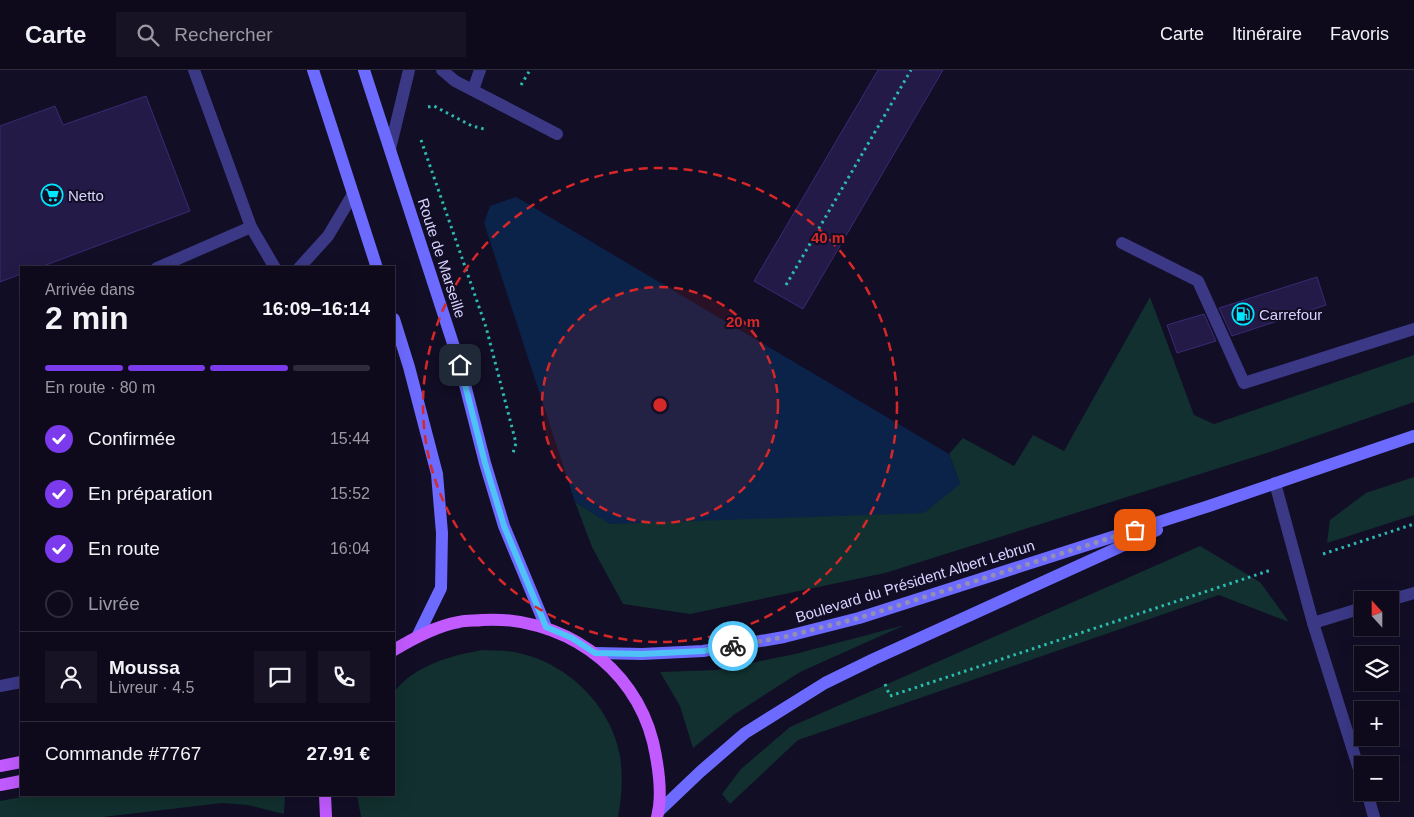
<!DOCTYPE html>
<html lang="fr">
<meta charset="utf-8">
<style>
body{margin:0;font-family:Arial,sans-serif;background:#171325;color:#f1f3f6;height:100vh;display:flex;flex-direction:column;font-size:19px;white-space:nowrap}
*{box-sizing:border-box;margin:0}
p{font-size:16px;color:#9b9aa3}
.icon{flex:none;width:28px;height:28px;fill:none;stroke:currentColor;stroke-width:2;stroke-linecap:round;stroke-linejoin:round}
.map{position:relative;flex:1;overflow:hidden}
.drawer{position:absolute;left:20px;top:196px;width:375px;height:530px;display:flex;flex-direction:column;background:#0e0a1c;border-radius:0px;box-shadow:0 5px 20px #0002,0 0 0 1px #2e2b3b}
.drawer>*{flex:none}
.needle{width:32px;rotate:339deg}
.buttons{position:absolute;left:1354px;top:521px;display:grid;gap:10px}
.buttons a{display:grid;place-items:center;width:45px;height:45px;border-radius:0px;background:#0e0a1c;box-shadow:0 5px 20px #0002,0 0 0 1px #2e2b3b;font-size:25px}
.pin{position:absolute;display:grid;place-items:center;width:42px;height:42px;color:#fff;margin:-21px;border-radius:10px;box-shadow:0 2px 8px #0006}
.courier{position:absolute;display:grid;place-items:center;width:50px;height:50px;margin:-25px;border:4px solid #4fc3f7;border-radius:50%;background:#fff;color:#222;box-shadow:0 1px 6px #0007}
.overview em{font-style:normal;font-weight:700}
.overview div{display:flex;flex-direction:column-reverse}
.overview{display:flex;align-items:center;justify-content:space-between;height:85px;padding:0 25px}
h1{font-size:32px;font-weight:700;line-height:38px}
.bar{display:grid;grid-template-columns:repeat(4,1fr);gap:8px 5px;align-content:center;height:60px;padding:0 25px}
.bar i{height:6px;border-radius:4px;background:#2e2b3b}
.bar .selected{background:#7c3aed}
.bar p{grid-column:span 4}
.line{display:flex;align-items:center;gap:12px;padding:0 25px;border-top:1px solid #2e2b3b}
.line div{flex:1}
.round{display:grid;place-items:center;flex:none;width:52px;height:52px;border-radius:0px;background:#171325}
ol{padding:0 25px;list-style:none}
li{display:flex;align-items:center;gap:15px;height:55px}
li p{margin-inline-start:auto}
li .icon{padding:5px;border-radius:50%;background:#7c3aed;color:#fff;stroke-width:4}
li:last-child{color:#9b9aa3}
li i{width:28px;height:28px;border:2px solid #2e2b3b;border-radius:50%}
header{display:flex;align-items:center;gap:30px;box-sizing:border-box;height:70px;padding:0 25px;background:#0e0a1c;border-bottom:1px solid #2e2b3b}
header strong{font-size:24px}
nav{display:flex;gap:28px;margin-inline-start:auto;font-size:18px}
.search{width:350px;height:45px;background:#171325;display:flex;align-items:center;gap:12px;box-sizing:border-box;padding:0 18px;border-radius:0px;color:#9b9aa3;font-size:19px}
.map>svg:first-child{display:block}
.green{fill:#11302f}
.water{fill:#0b2249}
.building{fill:#231a47;stroke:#392b74}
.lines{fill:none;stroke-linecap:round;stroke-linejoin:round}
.path{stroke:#2cbab1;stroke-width:3;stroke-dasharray:2.5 4;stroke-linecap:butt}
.lane{stroke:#3b3886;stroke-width:12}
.street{stroke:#3b3886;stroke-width:12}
.secondary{stroke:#6d6aff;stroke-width:12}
.primary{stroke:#c15aff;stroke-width:12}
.done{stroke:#938eb3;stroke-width:5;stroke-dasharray:0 9}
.route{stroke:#4fc3f7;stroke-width:6}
.ring{fill:none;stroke:#d62828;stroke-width:2.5;stroke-dasharray:9 6}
.labels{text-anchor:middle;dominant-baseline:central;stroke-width:4;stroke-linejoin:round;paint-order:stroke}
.poi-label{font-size:15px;fill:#d8d3ff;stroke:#120e26;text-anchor:start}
.street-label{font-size:15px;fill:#d8d3ff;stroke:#120e26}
.centre{fill:#d62828;stroke:#120e26;stroke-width:2.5}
.ring-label{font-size:15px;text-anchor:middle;font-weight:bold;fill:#d62828;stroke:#120e26;stroke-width:4;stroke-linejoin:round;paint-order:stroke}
</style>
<header>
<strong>Carte</strong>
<div class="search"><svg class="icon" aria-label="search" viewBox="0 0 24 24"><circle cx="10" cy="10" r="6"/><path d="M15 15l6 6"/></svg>Rechercher</div>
<nav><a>Carte</a><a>Itinéraire</a><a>Favoris</a></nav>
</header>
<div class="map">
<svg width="1414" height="747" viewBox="0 0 1414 747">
<rect width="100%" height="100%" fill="#120e26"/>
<g class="green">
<path d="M 1150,227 L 1194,345 L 1214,354 L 1414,285 L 1414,332 L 1270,382 L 885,503 L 690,544 L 623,534 L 592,477 L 575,432 L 611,454 L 960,414 L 949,384 L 963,368 L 1014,396 L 1033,365 L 1064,381 Z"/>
<path d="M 1414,407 L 1414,445 L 1327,473 L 1330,450 L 1366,423 Z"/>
<path d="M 1200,476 L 1260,512 L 1289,552 L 1219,525 L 798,670 L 730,734 L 722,724 L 741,699 L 790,657 Z"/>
<path d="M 905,555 L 800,602 L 735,644 L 693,678 L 680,636 L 660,602 L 716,600 L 795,584 Z"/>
<path d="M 482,580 C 492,581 503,580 513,582 C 564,590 611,634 620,686 C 623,707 622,726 618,747 L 361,747 L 357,725 L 394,725 L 394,622 C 415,595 450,586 482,580 Z"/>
<path d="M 32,725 L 285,725 L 284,744 L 248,735 L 222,733 L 103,747 L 0,747 L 0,731 Z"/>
</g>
<path class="water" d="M 516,127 L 949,384 L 960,414 L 924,443 L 610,454 L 575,432 L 484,153 L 490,136 Z"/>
<g class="building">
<path d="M 878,0 L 943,0 L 803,239 L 754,211 Z"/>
<path d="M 146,26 L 190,141 L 38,198 L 21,198 L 21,204 L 0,212 L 0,56 L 55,36 L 63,55 Z"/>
<path d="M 1317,207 L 1326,235 L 1232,266 L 1219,238 Z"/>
<path d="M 1204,244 L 1216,271 L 1177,283 L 1167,255 Z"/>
</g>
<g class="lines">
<g class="path">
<path d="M 521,15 L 530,0"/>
<path d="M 428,37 L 434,36 L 472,56 L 484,59"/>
<path d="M 421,70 L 486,257 L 516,373 L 513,383 L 510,384"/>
<path d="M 786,215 L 911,0"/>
<path d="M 1323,484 L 1414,454"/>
<path d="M 885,614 L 890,626 L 1271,500"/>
</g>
<g class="lane">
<path d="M 194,0 L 251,157 L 275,198"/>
<path d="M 442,0 L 455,11 L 557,64"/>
<path d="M 473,20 L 480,0"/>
<path d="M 390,79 L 409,0"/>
<path d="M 1122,173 L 1198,211 L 1244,313 L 1414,259"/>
<path d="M 157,198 L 251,157"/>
<path d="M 299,198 L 328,166 L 353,124"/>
<path d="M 1390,530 L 1414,523"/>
<path d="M 1313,553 L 1362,538"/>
<path d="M 0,616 L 21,612"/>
</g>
<g class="street">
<path d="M 1275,413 L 1313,553 L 1362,709"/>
<path d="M 1367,722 L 1374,747"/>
</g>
<g class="secondary">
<path d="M 313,0 L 377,198"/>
<path d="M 364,0 L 460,295 L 485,393 L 504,456 L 546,557"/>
<path d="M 394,249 L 409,297 L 437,404 L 442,463 L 441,518 L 418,565"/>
<path d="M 595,583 L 642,584 L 703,581 L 784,567 L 859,548 L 1209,436 L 1414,366"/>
<path d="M 658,742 L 700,702 L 745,663 L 825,613 L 874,589 L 1157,460"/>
</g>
<g class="primary">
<path d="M 394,580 C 414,568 436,556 459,552 C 467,550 475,551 482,550 C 560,545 634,595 653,672 C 658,694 663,725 657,747"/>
<path d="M 0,696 L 21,692"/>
<path d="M 0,715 L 21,711"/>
<path d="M 325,725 L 326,747"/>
</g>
</g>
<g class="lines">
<path class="done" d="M 733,576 L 784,567 L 859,548 L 1135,460"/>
<path class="route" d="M 460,295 L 485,393 L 504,456 L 546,557 L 572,568 L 595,583 L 642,584 L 703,581 L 733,576"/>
</g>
<circle cx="660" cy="335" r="118" fill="#d62828" fill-opacity=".12"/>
<g class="ring">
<circle cx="660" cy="335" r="118"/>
<circle cx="660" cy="335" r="237"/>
</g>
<defs>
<g id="supermarket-ring" transform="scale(1.125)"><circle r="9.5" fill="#120e26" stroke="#00e6fe" stroke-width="1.5"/><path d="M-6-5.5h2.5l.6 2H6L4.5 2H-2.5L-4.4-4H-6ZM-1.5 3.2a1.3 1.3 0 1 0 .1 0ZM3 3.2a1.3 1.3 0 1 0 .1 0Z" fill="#00e6fe"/></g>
<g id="fuel-ring" transform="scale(1.125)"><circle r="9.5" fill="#120e26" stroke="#00e6fe" stroke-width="1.5"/><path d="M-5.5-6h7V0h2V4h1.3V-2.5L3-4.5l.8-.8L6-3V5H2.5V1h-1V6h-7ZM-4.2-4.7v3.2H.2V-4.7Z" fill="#00e6fe"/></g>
</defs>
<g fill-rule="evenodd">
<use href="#supermarket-ring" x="52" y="125"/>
<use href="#fuel-ring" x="1243" y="244"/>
</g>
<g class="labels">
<g class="poi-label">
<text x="68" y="125">Netto</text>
<text x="1259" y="244">Carrefour</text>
</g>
<g class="street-label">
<text transform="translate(442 188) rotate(72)">Route de Marseille</text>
<text transform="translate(915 511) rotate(-17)">Boulevard du Président Albert Lebrun</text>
</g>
</g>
<circle cx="660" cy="335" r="8" class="centre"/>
<g class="ring-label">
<text x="828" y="173">40 m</text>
<text x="743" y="257">20 m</text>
</g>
</svg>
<div class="buttons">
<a><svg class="needle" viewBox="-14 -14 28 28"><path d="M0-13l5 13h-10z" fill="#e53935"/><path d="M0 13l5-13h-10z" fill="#9b9aa3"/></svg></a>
<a><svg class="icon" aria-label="layers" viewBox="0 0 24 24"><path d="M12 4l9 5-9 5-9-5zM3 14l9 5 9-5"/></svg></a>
<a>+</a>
<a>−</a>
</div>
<div class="pin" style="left:1135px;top:460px;background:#ea580c"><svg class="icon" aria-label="bag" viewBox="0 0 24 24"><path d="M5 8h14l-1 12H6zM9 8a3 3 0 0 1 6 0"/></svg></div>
<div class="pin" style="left:460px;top:295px;background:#1f2937"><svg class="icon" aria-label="home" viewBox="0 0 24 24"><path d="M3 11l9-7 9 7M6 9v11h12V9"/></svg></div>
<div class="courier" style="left:733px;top:576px"><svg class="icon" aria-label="bike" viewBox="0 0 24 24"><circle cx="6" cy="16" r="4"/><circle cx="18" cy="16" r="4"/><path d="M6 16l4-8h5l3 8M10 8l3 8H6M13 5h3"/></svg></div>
<section class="drawer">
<div class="overview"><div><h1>2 min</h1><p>Arrivée dans</p></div><em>16:09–16:14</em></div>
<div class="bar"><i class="selected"></i><i class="selected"></i><i class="selected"></i><i></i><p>En route · 80 m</p></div>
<ol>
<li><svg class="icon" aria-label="check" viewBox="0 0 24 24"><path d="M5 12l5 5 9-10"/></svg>Confirmée<p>15:44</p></li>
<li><svg class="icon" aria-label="check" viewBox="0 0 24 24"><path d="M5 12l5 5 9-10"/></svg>En préparation<p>15:52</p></li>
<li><svg class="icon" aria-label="check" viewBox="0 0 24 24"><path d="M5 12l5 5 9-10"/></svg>En route<p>16:04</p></li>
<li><i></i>Livrée</li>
</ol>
<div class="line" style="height:90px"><a class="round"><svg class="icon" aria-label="person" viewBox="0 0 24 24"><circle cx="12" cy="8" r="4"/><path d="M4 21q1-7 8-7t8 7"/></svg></a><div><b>Moussa</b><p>Livreur · 4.5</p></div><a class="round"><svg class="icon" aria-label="chat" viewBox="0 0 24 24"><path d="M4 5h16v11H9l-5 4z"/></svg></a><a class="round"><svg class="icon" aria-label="phone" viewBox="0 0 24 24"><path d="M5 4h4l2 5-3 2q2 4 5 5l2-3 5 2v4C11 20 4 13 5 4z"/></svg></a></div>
<div class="line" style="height:65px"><div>Commande #7767</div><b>27.91 €</b></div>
</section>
</div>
